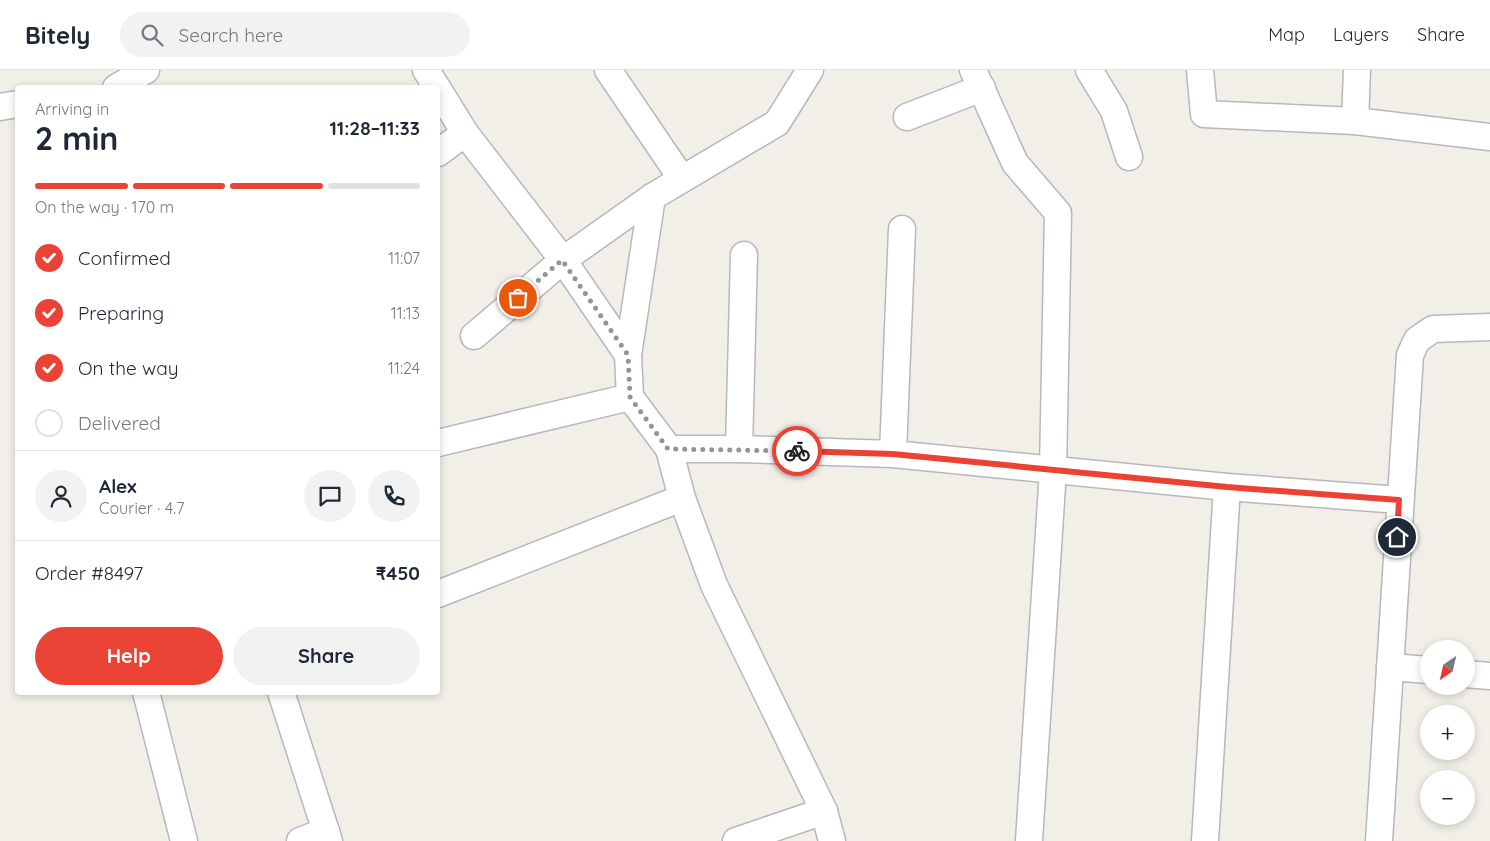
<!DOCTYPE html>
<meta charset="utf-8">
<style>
body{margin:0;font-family:Quicksand,sans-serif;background:#f2f2f3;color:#1f2937;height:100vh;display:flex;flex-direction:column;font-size:19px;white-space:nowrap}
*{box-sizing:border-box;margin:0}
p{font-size:16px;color:#747a83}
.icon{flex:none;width:28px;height:28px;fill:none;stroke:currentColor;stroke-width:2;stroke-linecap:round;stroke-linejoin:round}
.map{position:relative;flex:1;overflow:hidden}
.sheet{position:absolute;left:15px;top:15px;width:425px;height:610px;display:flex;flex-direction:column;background:#fff;border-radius:5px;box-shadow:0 2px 8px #0003}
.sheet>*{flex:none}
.needle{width:32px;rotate:214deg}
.buttons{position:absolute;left:1420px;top:570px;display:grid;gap:10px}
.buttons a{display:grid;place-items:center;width:55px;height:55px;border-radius:50%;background:#fff;box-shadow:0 2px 8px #0003;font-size:25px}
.pin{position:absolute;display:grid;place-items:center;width:42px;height:42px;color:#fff;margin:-21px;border:2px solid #fff;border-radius:50%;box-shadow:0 1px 5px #0007}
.courier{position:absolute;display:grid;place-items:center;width:50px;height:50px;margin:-25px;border:4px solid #ea4335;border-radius:50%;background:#fff;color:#222;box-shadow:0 1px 6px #0007}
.headline em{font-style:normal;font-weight:700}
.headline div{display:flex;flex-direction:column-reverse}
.headline{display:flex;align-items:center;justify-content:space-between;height:85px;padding:0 20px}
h1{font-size:32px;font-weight:700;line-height:38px}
.bar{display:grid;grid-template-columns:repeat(4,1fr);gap:8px 5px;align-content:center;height:60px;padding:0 20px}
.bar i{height:6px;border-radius:4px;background:#e0e1e3}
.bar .selected{background:#ea4335}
.bar p{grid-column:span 4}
.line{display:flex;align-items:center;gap:12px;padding:0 20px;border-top:1px solid #e0e1e3}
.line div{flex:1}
.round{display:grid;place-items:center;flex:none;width:52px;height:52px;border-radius:26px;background:#f2f2f3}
ol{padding:0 20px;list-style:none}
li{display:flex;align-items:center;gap:15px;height:55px}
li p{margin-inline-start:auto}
li .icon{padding:5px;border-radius:50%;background:#ea4335;color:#fff;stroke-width:4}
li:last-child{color:#747a83}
li i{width:28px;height:28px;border:2px solid #e0e1e3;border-radius:50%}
.primary-button{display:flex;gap:10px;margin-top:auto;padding:10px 20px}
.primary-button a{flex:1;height:58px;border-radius:30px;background:#ea4335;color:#fff;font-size:20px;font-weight:700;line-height:58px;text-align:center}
.primary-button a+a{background:#f2f2f3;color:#1f2937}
header{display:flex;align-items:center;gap:30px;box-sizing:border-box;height:70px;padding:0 25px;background:#fff;border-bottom:1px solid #e0e1e3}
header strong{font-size:24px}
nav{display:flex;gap:28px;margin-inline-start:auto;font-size:18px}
.search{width:350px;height:45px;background:#f2f2f3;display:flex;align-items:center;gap:12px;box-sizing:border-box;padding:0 18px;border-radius:28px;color:#747a83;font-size:19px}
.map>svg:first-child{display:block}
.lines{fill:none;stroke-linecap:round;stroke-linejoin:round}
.minor-casing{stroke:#b5b8bc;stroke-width:29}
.minor{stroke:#fff;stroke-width:26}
.done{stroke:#929495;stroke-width:5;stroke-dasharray:0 9}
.route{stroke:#ea4335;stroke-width:6}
</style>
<header>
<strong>Bitely</strong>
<div class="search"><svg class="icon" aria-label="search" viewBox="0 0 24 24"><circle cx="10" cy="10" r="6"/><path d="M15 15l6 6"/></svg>Search here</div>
<nav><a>Map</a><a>Layers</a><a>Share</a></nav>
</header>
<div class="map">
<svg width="1490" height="771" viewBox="0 0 1490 771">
<rect width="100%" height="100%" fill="#f1efe8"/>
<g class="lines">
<g class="minor-casing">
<g id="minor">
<path d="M 426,0 L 437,18"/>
<path d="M 608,0 L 682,109"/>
<path d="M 973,0 L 1015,93 L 1058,143 L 1053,400 L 1029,771"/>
<path d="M 1089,0 L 1114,41 L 1129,87"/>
<path d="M 1200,0 L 1204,44 L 1355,51 L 1490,67"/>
<path d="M 116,18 L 146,0"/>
<path d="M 438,19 L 465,63 L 563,190 L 628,285 L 630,327 L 669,379 L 682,428 L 714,515 L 824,741 L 832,771"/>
<path d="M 0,37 L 18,34"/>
<path d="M 907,47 L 982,18"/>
<path d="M 1355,51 L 1357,0"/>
<path d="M 438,83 L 465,63"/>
<path d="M 474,266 L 563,190 L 652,127 L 777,53 L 810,0"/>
<path d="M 628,285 L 652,127"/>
<path d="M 438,373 L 630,327"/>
<path d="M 669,379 L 739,379 L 893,384 L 1227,417 L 1399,430"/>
<path d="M 739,379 L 744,185"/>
<path d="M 893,384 L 902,159"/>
<path d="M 438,524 L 682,428"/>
<path d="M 1390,597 L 1429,600"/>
<path d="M 1466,604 L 1490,606"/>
<path d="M 146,622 L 184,771"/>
<path d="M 281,622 L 329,771"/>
<path d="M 300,771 L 326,761"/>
<path d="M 736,771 L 824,741"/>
<path d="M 1205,771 L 1227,417"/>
<path d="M 1379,771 L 1410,285 L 1417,270 L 1433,259 L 1490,257"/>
</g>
</g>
<use href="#minor" class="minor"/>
</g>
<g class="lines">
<path class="done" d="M 518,228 L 562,190 L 628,285 L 630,327 L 668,379 L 797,381"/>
<path class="route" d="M 797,381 L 893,384 L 1227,417 L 1399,430 L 1397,467"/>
</g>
</svg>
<div class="buttons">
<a><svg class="needle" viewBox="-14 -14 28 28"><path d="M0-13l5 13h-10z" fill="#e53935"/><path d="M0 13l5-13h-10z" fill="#747a83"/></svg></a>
<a>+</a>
<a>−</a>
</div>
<div class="pin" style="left:518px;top:228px;background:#ea580c"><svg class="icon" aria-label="bag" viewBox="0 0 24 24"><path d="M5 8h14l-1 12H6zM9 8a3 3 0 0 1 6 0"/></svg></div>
<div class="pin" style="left:1397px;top:467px;background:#1f2937"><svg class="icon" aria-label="home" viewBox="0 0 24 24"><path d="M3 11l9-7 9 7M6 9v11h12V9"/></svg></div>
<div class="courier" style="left:797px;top:381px"><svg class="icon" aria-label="bike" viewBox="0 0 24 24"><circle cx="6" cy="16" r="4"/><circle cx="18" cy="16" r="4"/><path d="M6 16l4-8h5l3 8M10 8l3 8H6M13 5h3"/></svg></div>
<section class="sheet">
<div class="headline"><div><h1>2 min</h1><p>Arriving in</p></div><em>11:28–11:33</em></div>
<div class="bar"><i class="selected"></i><i class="selected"></i><i class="selected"></i><i></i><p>On the way · 170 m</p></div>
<ol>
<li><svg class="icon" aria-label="check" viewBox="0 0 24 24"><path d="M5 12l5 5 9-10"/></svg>Confirmed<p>11:07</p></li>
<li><svg class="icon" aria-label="check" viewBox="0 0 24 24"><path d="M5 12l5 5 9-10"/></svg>Preparing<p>11:13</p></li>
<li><svg class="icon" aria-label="check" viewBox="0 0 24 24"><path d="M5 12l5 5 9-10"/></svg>On the way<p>11:24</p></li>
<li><i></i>Delivered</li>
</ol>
<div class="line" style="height:90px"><a class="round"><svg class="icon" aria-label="person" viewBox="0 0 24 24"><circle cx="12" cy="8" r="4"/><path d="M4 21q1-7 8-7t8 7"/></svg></a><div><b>Alex</b><p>Courier · 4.7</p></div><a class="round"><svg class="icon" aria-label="chat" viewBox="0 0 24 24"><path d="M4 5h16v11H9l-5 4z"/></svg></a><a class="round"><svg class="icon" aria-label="phone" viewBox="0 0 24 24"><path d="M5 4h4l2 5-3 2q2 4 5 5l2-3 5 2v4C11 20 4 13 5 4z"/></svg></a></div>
<div class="line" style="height:65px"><div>Order #8497</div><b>₹450</b></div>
<div class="primary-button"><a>Help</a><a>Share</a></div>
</section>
</div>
